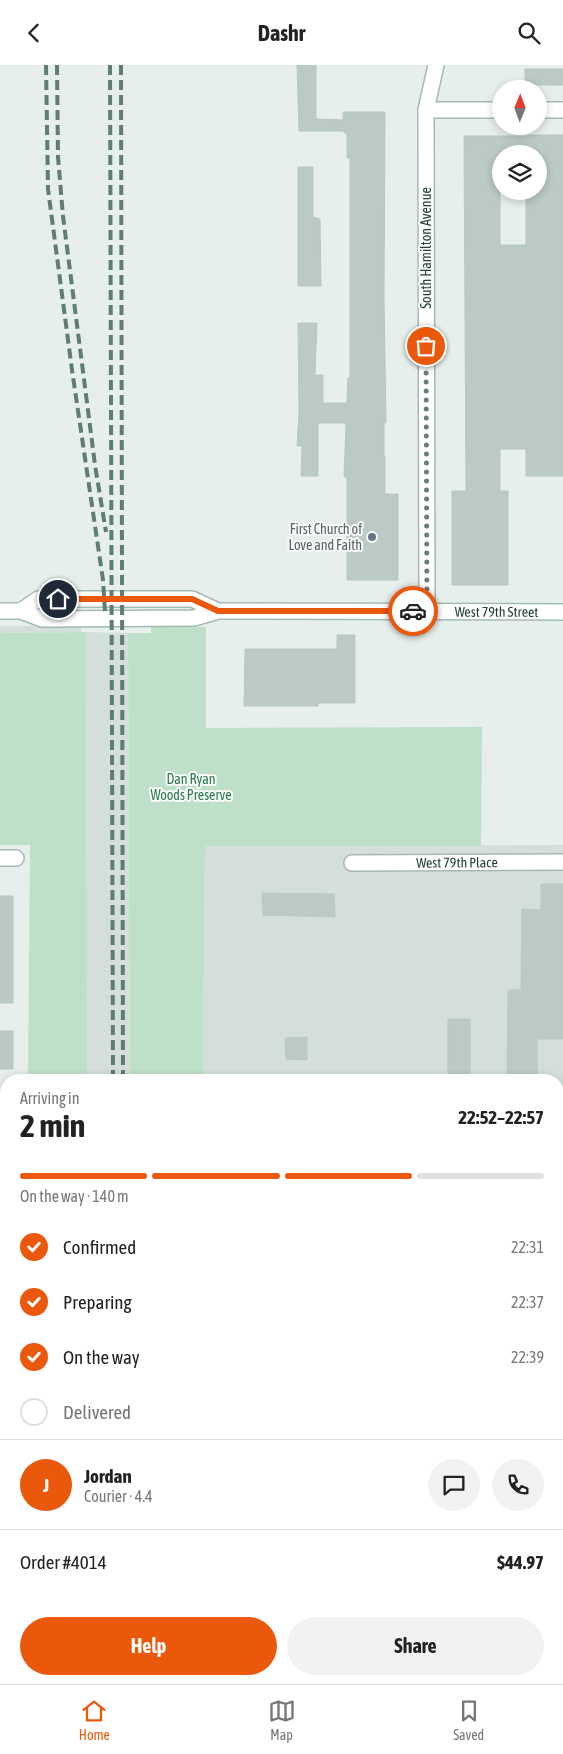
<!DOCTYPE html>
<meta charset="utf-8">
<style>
body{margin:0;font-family:"Asap Condensed",sans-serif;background:#f2f2f2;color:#222;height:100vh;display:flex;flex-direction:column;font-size:19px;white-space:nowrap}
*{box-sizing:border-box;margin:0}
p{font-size:16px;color:#767676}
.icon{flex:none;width:28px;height:28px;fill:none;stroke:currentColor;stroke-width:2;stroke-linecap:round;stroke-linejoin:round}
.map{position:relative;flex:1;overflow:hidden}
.drawer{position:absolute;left:0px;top:1009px;width:564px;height:611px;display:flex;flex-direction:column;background:#fff;border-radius:20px 20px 0 0;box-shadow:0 2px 8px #0003}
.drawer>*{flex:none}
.needle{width:32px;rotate:1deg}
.buttons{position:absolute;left:492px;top:15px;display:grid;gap:10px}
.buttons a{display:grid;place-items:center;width:55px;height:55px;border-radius:50%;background:#fff;box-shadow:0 2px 8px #0003;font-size:25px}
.pin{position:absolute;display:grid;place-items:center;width:42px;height:42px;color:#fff;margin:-21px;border:2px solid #fff;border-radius:50%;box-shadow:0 1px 5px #0007}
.courier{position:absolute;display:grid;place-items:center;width:50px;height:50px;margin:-25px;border:4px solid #ea580c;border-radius:50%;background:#fff;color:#222;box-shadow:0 1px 6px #0007}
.summary em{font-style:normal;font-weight:700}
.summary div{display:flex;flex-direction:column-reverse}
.summary{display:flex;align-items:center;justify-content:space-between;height:85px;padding:0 20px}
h1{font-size:32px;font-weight:700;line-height:38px}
.bar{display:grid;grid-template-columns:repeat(4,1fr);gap:8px 5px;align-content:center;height:60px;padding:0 20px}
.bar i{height:6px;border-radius:4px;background:#e0e0e0}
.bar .active{background:#ea580c}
.bar p{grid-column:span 4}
.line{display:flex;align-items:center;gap:12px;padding:0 20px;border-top:1px solid #e0e0e0}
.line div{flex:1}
.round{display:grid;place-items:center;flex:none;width:52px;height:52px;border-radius:26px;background:#f2f2f2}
ol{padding:0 20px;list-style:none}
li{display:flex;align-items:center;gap:15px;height:55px}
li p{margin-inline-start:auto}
li .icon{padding:5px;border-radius:50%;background:#ea580c;color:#fff;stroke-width:4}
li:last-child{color:#767676}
li i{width:28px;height:28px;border:2px solid #e0e0e0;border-radius:50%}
.action{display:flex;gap:10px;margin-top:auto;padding:10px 20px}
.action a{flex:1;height:58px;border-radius:30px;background:#ea580c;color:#fff;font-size:20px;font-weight:700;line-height:58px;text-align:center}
.action a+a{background:#f2f2f2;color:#222}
header{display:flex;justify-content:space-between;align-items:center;height:65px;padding:0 20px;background:#fff;font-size:22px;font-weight:700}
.menu{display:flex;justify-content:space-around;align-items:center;height:70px;border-top:1px solid #e0e0e0;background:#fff;font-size:14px;color:#767676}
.menu a{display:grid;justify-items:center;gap:2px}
.menu .active{color:#ea580c}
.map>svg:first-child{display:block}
.built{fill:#d4dfda}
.green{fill:#bfe0c8}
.building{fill:#bbcac4;stroke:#b8c9c2;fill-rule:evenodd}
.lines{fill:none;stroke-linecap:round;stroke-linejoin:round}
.street-casing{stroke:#a8b8b2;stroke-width:18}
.secondary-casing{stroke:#a4bbb3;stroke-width:18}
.street{stroke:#fff;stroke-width:15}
.secondary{stroke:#fff;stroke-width:15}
.rail{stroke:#5f7d75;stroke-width:4;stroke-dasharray:10 5;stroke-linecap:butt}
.done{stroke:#687f78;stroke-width:5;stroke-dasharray:0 9}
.route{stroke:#ea580c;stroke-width:6}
.worship-dot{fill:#6b7280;stroke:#f7fbf9;stroke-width:2}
.labels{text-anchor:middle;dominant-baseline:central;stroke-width:4;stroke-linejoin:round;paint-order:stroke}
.street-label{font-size:14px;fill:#24423a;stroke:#f7fbf9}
.worship-label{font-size:14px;fill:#5b616d;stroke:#f7fbf9;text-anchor:end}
.park-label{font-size:14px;fill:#2d7a4b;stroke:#f7fbf9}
</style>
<header><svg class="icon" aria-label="back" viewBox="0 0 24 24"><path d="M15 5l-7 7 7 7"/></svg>Dashr<svg class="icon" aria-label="search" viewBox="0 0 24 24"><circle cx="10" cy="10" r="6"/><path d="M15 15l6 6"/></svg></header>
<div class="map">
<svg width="563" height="1619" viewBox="0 0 563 1619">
<rect width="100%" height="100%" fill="#e6efeb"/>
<g class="built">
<path d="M 0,561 L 81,561 L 81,567 L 0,568 Z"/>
<path d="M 86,567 L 128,568 L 130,1015 L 87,1015 Z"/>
<path d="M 563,780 L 563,1169 L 558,1169 L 558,1015 L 203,1015 L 205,781 Z"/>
<path d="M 558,1543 L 563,1543 L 563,1619 L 201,1619 L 201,1614 L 558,1614 Z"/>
<path d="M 6,1592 L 6,1614 L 84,1614 L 83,1619 L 0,1619 L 0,1609 Z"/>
</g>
<g class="green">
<path d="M 151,562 L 206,562 L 206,663 L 482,662 L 481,781 L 205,781 L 203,1015 L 130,1015 L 128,568 L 151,568 Z"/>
<path d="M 86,567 L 87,1015 L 28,1015 L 30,780 L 0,780 L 0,568 Z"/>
<rect x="558" y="1301" width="5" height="242"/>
<path d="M 6,1539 L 6,1592 L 0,1609 L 0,1560 Z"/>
<path d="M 84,1614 L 201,1614 L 201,1619 L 83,1619 Z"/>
</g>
<g class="building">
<path d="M 297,0 L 316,0 L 316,54 L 343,55 L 343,47 L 385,47 L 384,234 L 386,358 L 384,358 L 384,391 L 385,391 L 385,429 L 398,429 L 398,515 L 347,515 L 347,412 L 344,412 L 346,358 L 318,358 L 318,411 L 301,411 L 302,381 L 297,381 L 299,347 L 298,258 L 317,258 L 315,310 L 323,310 L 323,338 L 347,338 L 348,313 L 350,313 L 350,93 L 347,93 L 347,68 L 344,68 L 344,66 L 299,66 Z"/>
<rect x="525" y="4" width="38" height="16"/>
<path d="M 528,70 L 563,70 L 563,411 L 526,411 L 526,384 L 500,384 L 500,426 L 508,426 L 508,520 L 452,520 L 452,426 L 466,426 L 464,71 L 528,71 ZM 539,88 L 539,128 L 526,128 L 526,180 L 500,180 L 500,90 L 501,89 Z"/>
<path d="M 298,102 L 313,102 L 313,152 L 320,154 L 321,221 L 298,221 Z"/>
<path d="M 337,570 L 355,570 L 355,638 L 318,638 L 318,641 L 244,641 L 245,584 L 337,584 Z"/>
<path d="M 541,819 L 563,819 L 563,974 L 537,974 L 537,1015 L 507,1015 L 508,925 L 521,925 L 522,844 L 541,845 Z"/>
<path d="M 262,828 L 334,829 L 335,852 L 263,850 Z"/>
<rect x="0" y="831" width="13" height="107"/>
<rect x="448" y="954" width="22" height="61"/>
<rect x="0" y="966" width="13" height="38"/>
<path d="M 307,972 L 307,995 L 286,994 L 285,973 Z"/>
</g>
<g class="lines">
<g class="street-casing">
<g id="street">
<path d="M 426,45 L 501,45"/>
<path d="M 539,45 L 563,45"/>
<path d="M 427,546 L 426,45 L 436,0"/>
<path d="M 0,793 L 16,793"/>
<path id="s1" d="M 352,798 L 563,797"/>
<path d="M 0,1042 L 6,1042"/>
<path d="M 0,1290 L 6,1290"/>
</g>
</g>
<g class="secondary-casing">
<g id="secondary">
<path id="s2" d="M 0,546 L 21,546 L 42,554 L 194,553 L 218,546 L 563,547"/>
<path d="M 21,546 L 38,534 L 192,534 L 218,546"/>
</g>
</g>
<use href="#street" class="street"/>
<use href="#secondary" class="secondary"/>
<g class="rail">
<path d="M 46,0 L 48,124 L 72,305 L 103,515 L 105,546"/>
<path d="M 57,0 L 58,92 L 63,151 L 95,400 L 106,467"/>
<path d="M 110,0 L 113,1015"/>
<path d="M 121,0 L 123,1015"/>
<path d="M 51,1619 L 53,1614"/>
<path d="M 63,1619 L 65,1614"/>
</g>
</g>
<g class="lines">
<path class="done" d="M 413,546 L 427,546 L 426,281"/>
<path class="route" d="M 58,534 L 192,534 L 218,546 L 413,546"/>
</g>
<circle class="worship-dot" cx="372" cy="472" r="5"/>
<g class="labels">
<g class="street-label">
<text transform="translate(426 183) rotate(-90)">South Hamilton Avenue</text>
<text stroke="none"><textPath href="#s2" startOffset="499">West 79th Street</textPath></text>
<text stroke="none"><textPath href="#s1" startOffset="105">West 79th Place</textPath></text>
</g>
<g class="worship-label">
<text x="362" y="464">First Church of<tspan x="362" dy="16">Love and Faith</tspan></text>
</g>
<g class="park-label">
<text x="191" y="714">Dan Ryan<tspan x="191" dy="16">Woods Preserve</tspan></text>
</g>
</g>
</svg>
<div class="buttons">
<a><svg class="needle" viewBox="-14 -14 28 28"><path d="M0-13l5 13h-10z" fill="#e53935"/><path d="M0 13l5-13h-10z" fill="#767676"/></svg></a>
<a><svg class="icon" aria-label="layers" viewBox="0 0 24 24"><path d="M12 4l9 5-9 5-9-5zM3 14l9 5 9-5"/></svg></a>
</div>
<div class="pin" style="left:426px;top:281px;background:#ea580c"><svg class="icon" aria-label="bag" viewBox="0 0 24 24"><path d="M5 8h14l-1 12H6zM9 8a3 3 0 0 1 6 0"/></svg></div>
<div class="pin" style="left:58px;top:534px;background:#1f2937"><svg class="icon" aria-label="home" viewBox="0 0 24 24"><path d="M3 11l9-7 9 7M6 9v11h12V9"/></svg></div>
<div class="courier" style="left:413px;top:546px"><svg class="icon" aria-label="car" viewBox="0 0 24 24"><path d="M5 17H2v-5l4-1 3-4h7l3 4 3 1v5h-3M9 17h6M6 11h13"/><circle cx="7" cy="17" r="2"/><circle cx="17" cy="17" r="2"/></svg></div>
<section class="drawer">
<div class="summary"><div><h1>2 min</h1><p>Arriving in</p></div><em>22:52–22:57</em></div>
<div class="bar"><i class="active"></i><i class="active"></i><i class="active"></i><i></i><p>On the way · 140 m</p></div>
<ol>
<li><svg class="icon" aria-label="check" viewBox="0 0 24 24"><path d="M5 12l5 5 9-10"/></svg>Confirmed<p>22:31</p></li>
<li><svg class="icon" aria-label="check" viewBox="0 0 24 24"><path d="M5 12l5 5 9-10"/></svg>Preparing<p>22:37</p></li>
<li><svg class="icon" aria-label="check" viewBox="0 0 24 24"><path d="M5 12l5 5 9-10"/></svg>On the way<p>22:39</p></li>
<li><i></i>Delivered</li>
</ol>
<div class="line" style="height:90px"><b class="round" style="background:#ea580c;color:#fff">J</b><div><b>Jordan</b><p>Courier · 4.4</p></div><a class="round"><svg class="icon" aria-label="chat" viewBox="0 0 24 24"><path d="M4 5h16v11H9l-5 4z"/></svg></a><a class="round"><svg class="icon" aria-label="phone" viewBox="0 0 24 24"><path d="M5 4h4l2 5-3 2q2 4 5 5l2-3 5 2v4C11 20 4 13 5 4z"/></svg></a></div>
<div class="line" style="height:65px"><div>Order #4014</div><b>$44.97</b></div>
<div class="action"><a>Help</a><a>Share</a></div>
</section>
</div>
<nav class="menu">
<a class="active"><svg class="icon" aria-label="home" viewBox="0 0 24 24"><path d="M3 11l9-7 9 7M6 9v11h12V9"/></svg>Home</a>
<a><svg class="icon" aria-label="map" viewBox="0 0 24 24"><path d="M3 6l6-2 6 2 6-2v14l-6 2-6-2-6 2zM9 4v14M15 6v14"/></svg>Map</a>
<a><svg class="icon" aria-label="saved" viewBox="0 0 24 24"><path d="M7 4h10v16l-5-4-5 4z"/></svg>Saved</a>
</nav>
